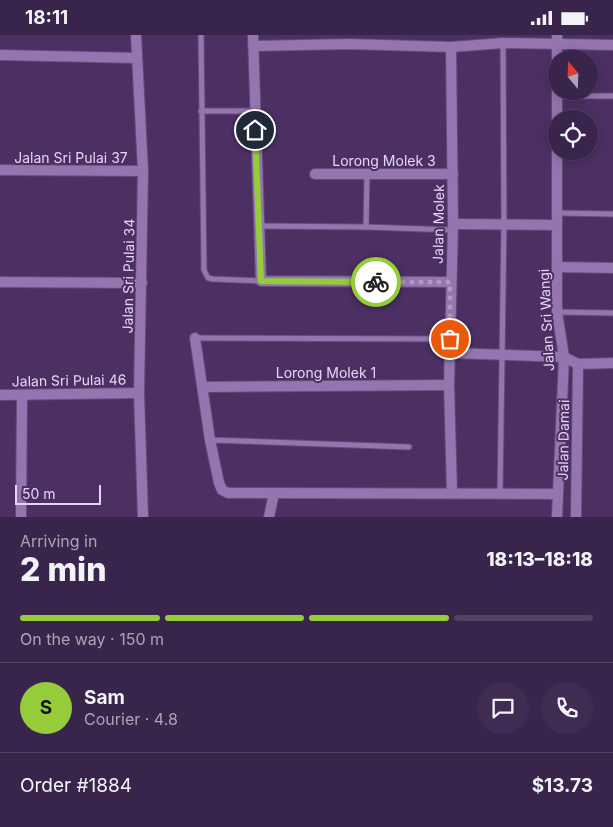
<!DOCTYPE html>
<meta charset="utf-8">
<style>
body{margin:0;font-family:Inter,sans-serif;background:#402c52;color:#f1f3f6;height:100vh;display:flex;flex-direction:column;font-size:19px;white-space:nowrap}
*{box-sizing:border-box;margin:0}
p{font-size:16px;color:#aba4b5}
.icon{flex:none;width:28px;height:28px;fill:none;stroke:currentColor;stroke-width:2;stroke-linecap:round;stroke-linejoin:round}
.map{position:relative;height:482px;overflow:hidden}
.sheet{display:flex;flex-direction:column;background:#39244b;flex:1}
.sheet>*{flex:none}
.needle{width:32px;rotate:341deg}
.buttons{position:absolute;left:548px;top:15px;display:grid;gap:10px}
.buttons a{display:grid;place-items:center;width:50px;height:50px;border-radius:50%;background:#39244b;box-shadow:0 2px 12px #0003,0 0 0 1px #534163;font-size:25px}
.scale{position:absolute;left:15px;bottom:12px;width:86px;box-sizing:border-box;padding-left:5px;border:2px solid #e5d5f5;border-top:0;font-size:14px;line-height:18px;white-space:nowrap;color:#e5d5f5;-webkit-text-stroke:4px #4c3064;paint-order:stroke}
.pin{position:absolute;display:grid;place-items:center;width:42px;height:42px;color:#fff;margin:-21px;border:2px solid #fff;border-radius:50%;box-shadow:0 1px 5px #0007}
.courier{position:absolute;display:grid;place-items:center;width:50px;height:50px;margin:-25px;border:4px solid #96cc39;border-radius:50%;background:#fff;color:#222;box-shadow:0 1px 6px #0007}
.summary em{font-style:normal;font-weight:800}
.summary div{display:flex;flex-direction:column-reverse}
.summary{display:flex;align-items:center;justify-content:space-between;height:85px;padding:0 20px}
h1{font-size:32px;font-weight:800;line-height:38px}
.bar{display:grid;grid-template-columns:repeat(4,1fr);gap:8px 5px;align-content:center;height:60px;padding:0 20px}
.bar i{height:6px;border-radius:4px;background:#534163}
.bar .active{background:#96cc39}
.bar p{grid-column:span 4}
.line{display:flex;align-items:center;gap:12px;padding:0 20px;border-top:1px solid #534163}
.line div{flex:1}
.round{display:grid;place-items:center;flex:none;width:52px;height:52px;border-radius:26px;background:#402c52}
.status{display:flex;justify-content:space-between;align-items:center;height:35px;padding:0 25px;background:#39244b;direction:ltr}
.status svg{height:14px;fill:currentColor}
.map>svg:first-child{display:block}
.lines{fill:none;stroke-linecap:round;stroke-linejoin:round}
.service-casing{stroke:#644b78;stroke-width:7}
.minor-casing{stroke:#644b78;stroke-width:12}
.service{stroke:#9475b0;stroke-width:5}
.minor{stroke:#9475b0;stroke-width:10}
.done{stroke:#af9bc2;stroke-width:5;stroke-dasharray:0 9}
.route{stroke:#96cc39;stroke-width:6}
.labels{text-anchor:middle;dominant-baseline:central;stroke-width:4;stroke-linejoin:round;paint-order:stroke}
.street-label{font-size:14px;fill:#e5d5f5;stroke:#4c3064}
</style>
<div class="status"><b>18:11</b><svg viewBox="0 0 49 12"><path d="M0 12V9h3v3zM5 12V6h3v6zM10 12V3h3v9zM15 12V0h3v12zM26 1h20v11H26zM47 4h2v5h-2z"/></svg></div>
<div class="map">
<svg width="613" height="482" viewBox="0 0 613 482">
<rect width="100%" height="100%" fill="#4c3064"/>
<g class="lines">
<g class="service-casing">
<g id="service">
<path d="M 201,0 L 204,235 L 208,243 L 213,244 L 261,246"/>
<path d="M 557,61 L 613,61"/>
<path d="M 201,76 L 254,76"/>
<path d="M 557,178 L 613,179"/>
<path d="M 259,191 L 366,192 L 367,140"/>
<path d="M 366,192 L 453,195"/>
<path d="M 557,277 L 613,278"/>
<path d="M 195,303 L 450,304"/>
<path d="M 210,405 L 409,412"/>
<path d="M 500,458 L 504,188 L 503,8"/>
</g>
</g>
<g class="minor-casing">
<g id="minor">
<path d="M 136,0 L 143,136 L 139,358 L 143,482"/>
<path d="M 253,0 L 261,246 L 450,247"/>
<path d="M 253,11 L 349,9 L 451,12 L 503,8 L 613,10"/>
<path d="M 451,12 L 453,189 L 449,350 L 452,458"/>
<path d="M 0,20 L 137,23"/>
<path d="M 557,24 L 557,0"/>
<path d="M 557,84 L 557,56"/>
<path d="M 557,116 L 557,277 L 564,322 L 557,482"/>
<path d="M 0,135 L 143,136"/>
<path d="M 315,139 L 453,139"/>
<path d="M 453,189 L 556,190"/>
<path d="M 557,232 L 613,233"/>
<path d="M 0,247 L 142,248"/>
<path d="M 195,303 L 210,405 L 219,448 L 222,455 L 228,458 L 556,459"/>
<path d="M 450,318 L 564,322 L 578,329 L 613,328"/>
<path d="M 203,352 L 449,350"/>
<path d="M 0,360 L 139,358"/>
<path d="M 21,482 L 22,360"/>
<path d="M 269,482 L 274,458"/>
<path d="M 576,482 L 578,329"/>
</g>
</g>
<use href="#service" class="service"/>
<use href="#minor" class="minor"/>
</g>
<g class="lines">
<path class="done" d="M 376,247 L 450,247 L 450,304"/>
<path class="route" d="M 255,95 L 261,246 L 376,247"/>
</g>
<g class="labels">
<g class="street-label">
<text x="71" y="122">Jalan Sri Pulai 37</text>
<text x="384" y="125">Lorong Molek 3</text>
<text transform="translate(438 189) rotate(-89)">Jalan Molek</text>
<text transform="translate(128 241) rotate(-89)">Jalan Sri Pulai 34</text>
<text transform="translate(546 285) rotate(-93)">Jalan Sri Wangi</text>
<text x="326" y="337">Lorong Molek 1</text>
<text transform="translate(69 345) rotate(-1)">Jalan Sri Pulai 46</text>
<text transform="translate(563 405) rotate(-89)">Jalan Damai</text>
</g>
</g>
</svg>
<div class="buttons">
<a><svg class="needle" viewBox="-14 -14 28 28"><path d="M0-13l5 13h-10z" fill="#e53935"/><path d="M0 13l5-13h-10z" fill="#aba4b5"/></svg></a>
<a><svg class="icon" aria-label="locate" viewBox="0 0 24 24"><circle cx="12" cy="12" r="6"/><path d="M12 2v4M12 18v4M2 12h4M18 12h4"/></svg></a>
</div>
<div class="scale">50 m</div>
<div class="pin" style="left:450px;top:304px;background:#ea580c"><svg class="icon" aria-label="bag" viewBox="0 0 24 24"><path d="M5 8h14l-1 12H6zM9 8a3 3 0 0 1 6 0"/></svg></div>
<div class="pin" style="left:255px;top:95px;background:#1f2937"><svg class="icon" aria-label="home" viewBox="0 0 24 24"><path d="M3 11l9-7 9 7M6 9v11h12V9"/></svg></div>
<div class="courier" style="left:376px;top:247px"><svg class="icon" aria-label="bike" viewBox="0 0 24 24"><circle cx="6" cy="16" r="4"/><circle cx="18" cy="16" r="4"/><path d="M6 16l4-8h5l3 8M10 8l3 8H6M13 5h3"/></svg></div>
</div>
<section class="sheet">
<div class="summary"><div><h1>2 min</h1><p>Arriving in</p></div><em>18:13–18:18</em></div>
<div class="bar"><i class="active"></i><i class="active"></i><i class="active"></i><i></i><p>On the way · 150 m</p></div>
<div class="line" style="height:90px"><b class="round" style="background:#96cc39;color:#111">S</b><div><b>Sam</b><p>Courier · 4.8</p></div><a class="round"><svg class="icon" aria-label="chat" viewBox="0 0 24 24"><path d="M4 5h16v11H9l-5 4z"/></svg></a><a class="round"><svg class="icon" aria-label="phone" viewBox="0 0 24 24"><path d="M5 4h4l2 5-3 2q2 4 5 5l2-3 5 2v4C11 20 4 13 5 4z"/></svg></a></div>
<div class="line" style="height:65px"><div>Order #1884</div><b>$13.73</b></div>
</section>
